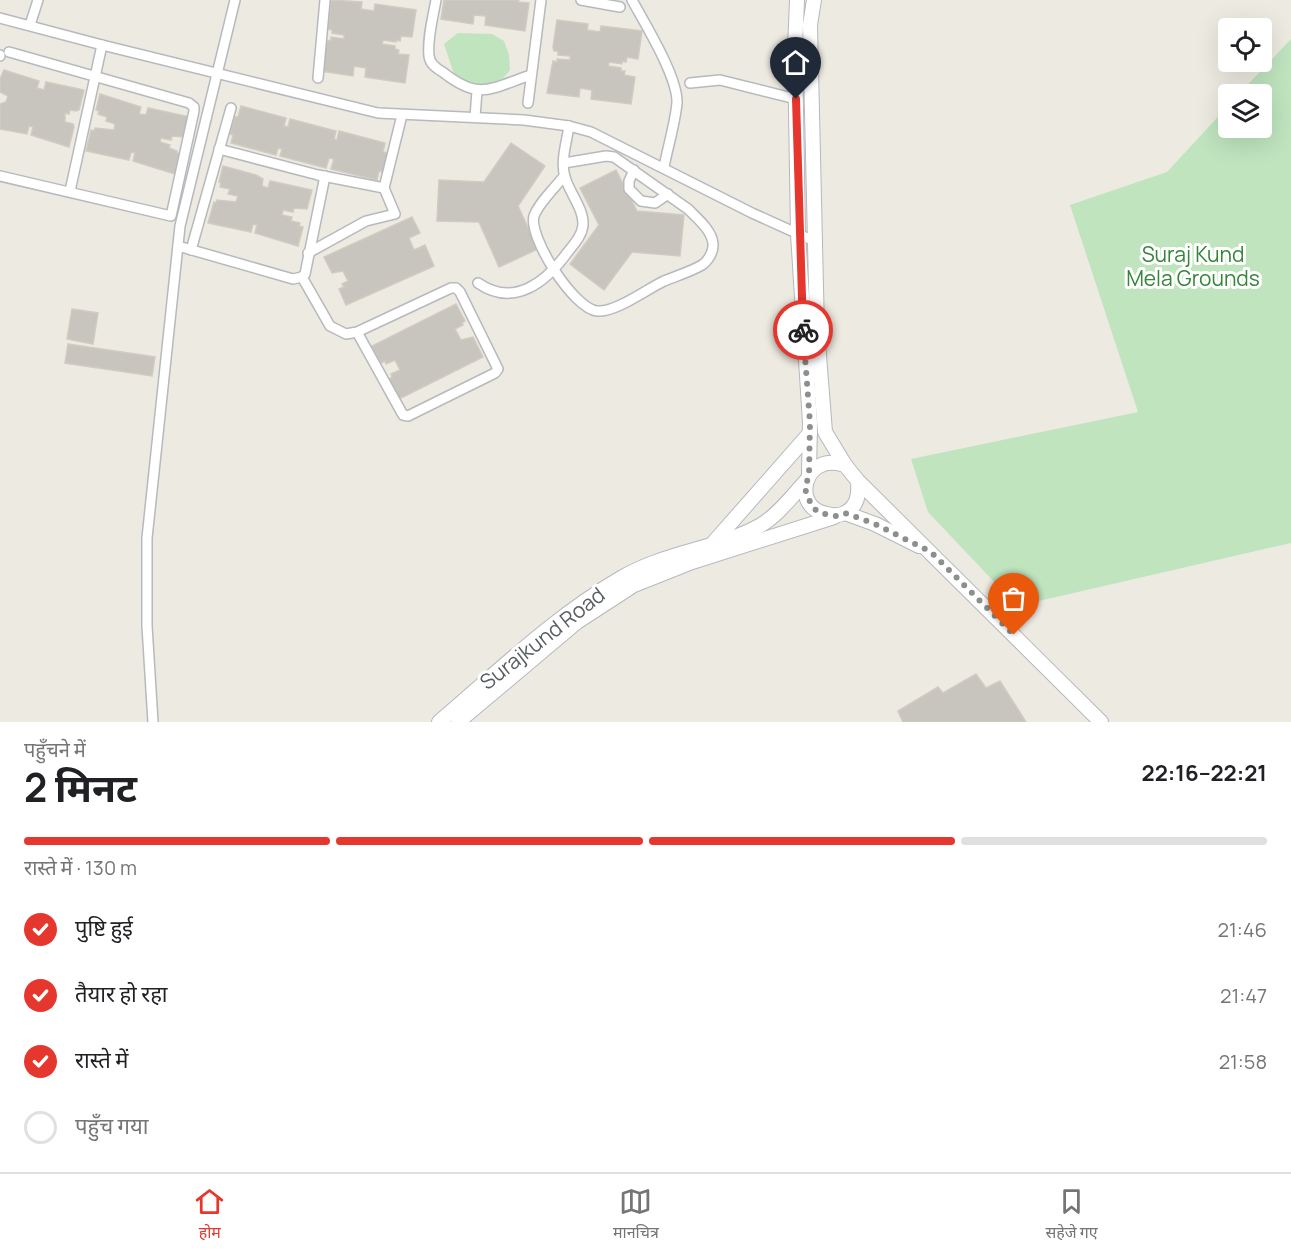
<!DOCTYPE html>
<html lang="hi">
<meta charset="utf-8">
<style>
body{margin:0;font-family:Manrope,"Noto Sans Devanagari",sans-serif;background:#f2f2f2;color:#202124;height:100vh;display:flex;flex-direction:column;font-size:22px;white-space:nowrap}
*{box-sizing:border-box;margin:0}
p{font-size:20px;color:#757577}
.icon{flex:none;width:33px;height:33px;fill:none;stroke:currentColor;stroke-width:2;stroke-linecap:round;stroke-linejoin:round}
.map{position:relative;height:722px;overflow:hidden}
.sheet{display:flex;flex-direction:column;background:#fff;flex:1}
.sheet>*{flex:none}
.fabs{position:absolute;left:1218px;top:18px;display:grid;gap:12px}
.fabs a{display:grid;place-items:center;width:54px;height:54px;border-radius:6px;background:#fff;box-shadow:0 6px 24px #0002;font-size:30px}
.pin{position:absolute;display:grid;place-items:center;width:51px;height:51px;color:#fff;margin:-62px -26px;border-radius:50% 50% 50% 0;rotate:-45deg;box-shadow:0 0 6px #0007}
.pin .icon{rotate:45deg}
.courier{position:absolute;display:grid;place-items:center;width:60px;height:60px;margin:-30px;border:4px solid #e6372e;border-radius:50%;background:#fff;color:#222;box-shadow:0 2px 8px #0007}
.overview em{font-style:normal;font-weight:700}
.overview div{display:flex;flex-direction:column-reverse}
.overview{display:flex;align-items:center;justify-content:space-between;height:102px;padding:0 24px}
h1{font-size:39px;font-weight:700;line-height:45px}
.bar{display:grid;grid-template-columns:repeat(4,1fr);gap:9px 6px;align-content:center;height:72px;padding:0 24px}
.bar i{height:8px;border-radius:4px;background:#e0e0e0}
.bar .current{background:#e6372e}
.bar p{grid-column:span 4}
ol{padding:0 24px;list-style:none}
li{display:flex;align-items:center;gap:18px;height:66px}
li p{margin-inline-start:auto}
li .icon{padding:6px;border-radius:50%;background:#e6372e;color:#fff;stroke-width:4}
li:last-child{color:#757577}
li i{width:33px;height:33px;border:3px solid #e0e0e0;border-radius:50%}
.dock{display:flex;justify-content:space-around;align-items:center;height:84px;border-top:2px solid #e0e0e0;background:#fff;font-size:16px;color:#757577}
.dock a{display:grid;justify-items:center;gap:3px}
.dock .current{color:#e6372e}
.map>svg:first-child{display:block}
.green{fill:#bfe4be}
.building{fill:#c8c4be;stroke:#d1cbc0;stroke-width:1.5}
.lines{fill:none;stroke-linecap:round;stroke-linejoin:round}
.street-casing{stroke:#b7b9be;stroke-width:12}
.secondary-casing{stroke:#b5b8be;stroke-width:16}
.street{stroke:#fff;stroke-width:9}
.secondary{stroke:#fff;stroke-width:14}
.done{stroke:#8d8f8e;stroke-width:6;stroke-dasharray:0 10.8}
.route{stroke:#e6372e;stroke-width:8}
.labels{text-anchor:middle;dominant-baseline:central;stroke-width:6;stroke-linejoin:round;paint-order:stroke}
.park-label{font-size:21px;fill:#368538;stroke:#fff}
.street-label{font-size:21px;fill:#5a5e62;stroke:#fff}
</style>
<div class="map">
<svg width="1291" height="722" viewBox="0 0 1291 722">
<rect width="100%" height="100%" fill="#edeae1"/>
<g class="green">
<path d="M 458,33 L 492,34 L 504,41 L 509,55 L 510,70 C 493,92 485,88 460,83 L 454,74 L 444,44 Z"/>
<path d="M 1291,39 L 1291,543 L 1017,606 L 928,512 L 911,459 L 1138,412 L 1070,205 L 1167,172 L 1228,106 L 1228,128 L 1262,128 L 1262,94 L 1239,94 Z"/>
</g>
<g class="building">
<path d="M 331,0 L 362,2 L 361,9 L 374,11 L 375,4 L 416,10 L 412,37 L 401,36 L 400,41 L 396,40 L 396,42 L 383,40 L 382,44 L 395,46 L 395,49 L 399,50 L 398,54 L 409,55 L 405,83 L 365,77 L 366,68 L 354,66 L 353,76 L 321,71 L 325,42 L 331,40 L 331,37 L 344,39 L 344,35 L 332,33 L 332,30 L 328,29 Z"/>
<path d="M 444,0 L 519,0 L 518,2 L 529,3 L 525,31 L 485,25 L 486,16 L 474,15 L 473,24 L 441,19 Z"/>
<path d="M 557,20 L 588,24 L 587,30 L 600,32 L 601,26 L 642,31 L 638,59 L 627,57 L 626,62 L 622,61 L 622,64 L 609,62 L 608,66 L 621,68 L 621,71 L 625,71 L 624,75 L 635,77 L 631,104 L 591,99 L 592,90 L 580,88 L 579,97 L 547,93 L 553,61 L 557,62 L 557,59 L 570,60 L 570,56 L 558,55 L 558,51 L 554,51 L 553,47 Z"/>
<path d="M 4,70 L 39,81 L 37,88 L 44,90 L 46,82 L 84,90 L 79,110 L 76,111 L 70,110 L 69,114 L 65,113 L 65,122 L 73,124 L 74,127 L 69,147 L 31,135 L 33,127 L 29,126 L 27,134 L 0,129 L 0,104 L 6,102 L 8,96 L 0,92 L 0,79 Z"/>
<path d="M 100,94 L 141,107 L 139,114 L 146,115 L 148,108 L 190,117 L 185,137 L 172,136 L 171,140 L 161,138 L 160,142 L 170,145 L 169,148 L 177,151 L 177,153 L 180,154 L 175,174 L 133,161 L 135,153 L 131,152 L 129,160 L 86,151 L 91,130 L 94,131 L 95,128 L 114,130 L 115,124 L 106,121 L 107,117 L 98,114 L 99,111 L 96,110 Z"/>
<path d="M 241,106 L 286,118 L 284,126 L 288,127 L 290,119 L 336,131 L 334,139 L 337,140 L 339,131 L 385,143 L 383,152 L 388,153 L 383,172 L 379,171 L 377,180 L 331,169 L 334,159 L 329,158 L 326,168 L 280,156 L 282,149 L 278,148 L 276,155 L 231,143 L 233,135 L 230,134 L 235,117 L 238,117 Z"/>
<path d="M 511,143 L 545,166 L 518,206 L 538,249 L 499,267 L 479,222 L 437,221 L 439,180 L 484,182 Z"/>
<path d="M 223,166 L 256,175 L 263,179 L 262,186 L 268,188 L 270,181 L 312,190 L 307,209 L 294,208 L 293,212 L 283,210 L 282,215 L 292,217 L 291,221 L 300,223 L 299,226 L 303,227 L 298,246 L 255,233 L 257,225 L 253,224 L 251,232 L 208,223 L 214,202 L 216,203 L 217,200 L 236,202 L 238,196 L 228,194 L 230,189 L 220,187 L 221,183 L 219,182 Z"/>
<path d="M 616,170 L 637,211 L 684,215 L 680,256 L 632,252 L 604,290 L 570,264 L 599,225 L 580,188 Z"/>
<path d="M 412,217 L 420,233 L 409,238 L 414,250 L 425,245 L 434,266 L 346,305 L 339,289 L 344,287 L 342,284 L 348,281 L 343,271 L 332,273 L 324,257 Z"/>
<path d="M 456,304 L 465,321 L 462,323 L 463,325 L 455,329 L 461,340 L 473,337 L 483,357 L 399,399 L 389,379 L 392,377 L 391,374 L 400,370 L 395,360 L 386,364 L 385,361 L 381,363 L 372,346 Z"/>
<path d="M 72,309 L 98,313 L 93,344 L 67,339 Z"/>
<path d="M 68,344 L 155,357 L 152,376 L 65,363 Z"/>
<path d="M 976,674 L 986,688 L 1000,681 L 1026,722 L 903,722 L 898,711 L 938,687 L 943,693 Z"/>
</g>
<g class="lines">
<g class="street-casing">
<g id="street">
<path d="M 436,0 C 433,17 427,39 429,56 C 430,65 438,69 444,73 C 480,101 491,88 531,75"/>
<path d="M 581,0 L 620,7"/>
<path d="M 632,0 C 645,24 678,77 677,103 C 675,124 668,146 664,167"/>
<path d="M 0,18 L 102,45 L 378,113 L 524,120 L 569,126 L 591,132 L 752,213 L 814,241"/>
<path d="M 30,25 L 38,0"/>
<path d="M 0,56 L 0,55"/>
<path d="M 318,78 L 325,0"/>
<path d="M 690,83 L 720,80 L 796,99"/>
<path d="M 528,103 L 541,0"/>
<path d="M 475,117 L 477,91"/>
<path d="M 219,149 L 318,175 L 384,188"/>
<path d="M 564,163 L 606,156 L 614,157 L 688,209 C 697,218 714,232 713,246 C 713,253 707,262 702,265 C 690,272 676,276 664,281 C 647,289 615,313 597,311 C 574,309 528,237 534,216 C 539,202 555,188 564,176"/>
<path d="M 634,170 L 629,181 L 629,189 L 641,201 L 655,203 L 668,194"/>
<path d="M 0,176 L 171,216 L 194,111 L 194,107 L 189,103 L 9,52"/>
<path d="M 70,191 L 102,45"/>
<path d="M 178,246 L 293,279 L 302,277"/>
<path d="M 191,250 L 231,108"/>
<path d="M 308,253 L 366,221 L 395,214 L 384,188 L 402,115"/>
<path d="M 302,277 L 330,326 L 346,334 L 357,332 L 451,288 L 456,288 L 460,292 L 498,369 L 495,373 L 408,416 L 403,415 L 357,332"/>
<path d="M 302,277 L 305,274 L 325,176"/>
<path d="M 478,283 C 514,308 546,282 567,253 C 574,244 582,236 583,225 C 584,209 569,192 565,177 C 560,162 567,141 569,126"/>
<path d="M 153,722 L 147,626 L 147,538 L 180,226 L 235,0"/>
</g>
</g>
<g class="secondary-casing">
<g id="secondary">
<path d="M 797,0 L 795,49 L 798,234 L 810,423 L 809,474"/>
<path d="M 814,0 L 810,25 L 817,330 L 825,432 L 845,465"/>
<path d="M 858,481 C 859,494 858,506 845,513 C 838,516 833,516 827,514 C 791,509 802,451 845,465 L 858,481 L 1101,722"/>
<path d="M 845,513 L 875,524 L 919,546"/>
<path d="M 714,542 L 810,433"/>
<path d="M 439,722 C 498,672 554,617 621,578 C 665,552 718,549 761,525 C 778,515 793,495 806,481"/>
<path d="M 458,722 L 577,622 L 634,585 L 692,562 L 834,517"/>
</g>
</g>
<use href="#street" class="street"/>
<use href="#secondary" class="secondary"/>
</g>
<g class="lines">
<path class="done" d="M 803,330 L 810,423 L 809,474 L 805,489 L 812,507 L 820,513 L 836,516 L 845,513 L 875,524 L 931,552 L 1014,635"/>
<path class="route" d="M 796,99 L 803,330"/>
</g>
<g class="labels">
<g class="park-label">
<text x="1193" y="254">Suraj Kund<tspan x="1193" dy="24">Mela Grounds</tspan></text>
</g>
<g class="street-label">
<text transform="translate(542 638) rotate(-38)">Surajkund Road</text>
</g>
</g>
</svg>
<div class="fabs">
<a><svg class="icon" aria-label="locate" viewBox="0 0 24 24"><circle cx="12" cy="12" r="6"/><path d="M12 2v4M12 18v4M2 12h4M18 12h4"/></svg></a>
<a><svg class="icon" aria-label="layers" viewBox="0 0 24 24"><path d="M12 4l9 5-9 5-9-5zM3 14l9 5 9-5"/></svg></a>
</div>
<div class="pin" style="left:1014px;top:635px;background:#ea580c"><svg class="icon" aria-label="bag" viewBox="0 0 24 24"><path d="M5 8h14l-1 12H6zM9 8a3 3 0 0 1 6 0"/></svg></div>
<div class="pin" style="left:796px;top:99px;background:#1f2937"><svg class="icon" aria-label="home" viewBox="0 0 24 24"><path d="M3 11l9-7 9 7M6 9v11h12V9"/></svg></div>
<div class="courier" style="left:803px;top:330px"><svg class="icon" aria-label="bike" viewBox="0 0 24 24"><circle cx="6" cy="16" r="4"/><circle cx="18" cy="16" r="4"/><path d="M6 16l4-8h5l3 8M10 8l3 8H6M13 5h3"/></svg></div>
</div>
<section class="sheet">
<div class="overview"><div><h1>2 मिनट</h1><p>पहुँचने में</p></div><em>22:16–22:21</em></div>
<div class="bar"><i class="current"></i><i class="current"></i><i class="current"></i><i></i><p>रास्ते में · 130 m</p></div>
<ol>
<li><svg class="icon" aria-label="check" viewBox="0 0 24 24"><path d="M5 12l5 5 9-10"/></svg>पुष्टि हुई<p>21:46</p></li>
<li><svg class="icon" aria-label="check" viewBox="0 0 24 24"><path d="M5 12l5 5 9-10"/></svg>तैयार हो रहा<p>21:47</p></li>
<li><svg class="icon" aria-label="check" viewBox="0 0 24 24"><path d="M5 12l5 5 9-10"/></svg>रास्ते में<p>21:58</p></li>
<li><i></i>पहुँच गया</li>
</ol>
</section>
<nav class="dock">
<a class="current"><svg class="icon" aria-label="home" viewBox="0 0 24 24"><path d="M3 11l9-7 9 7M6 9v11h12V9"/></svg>होम</a>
<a><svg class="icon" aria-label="map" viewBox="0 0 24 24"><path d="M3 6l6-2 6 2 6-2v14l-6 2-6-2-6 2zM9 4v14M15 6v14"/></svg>मानचित्र</a>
<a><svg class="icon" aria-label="saved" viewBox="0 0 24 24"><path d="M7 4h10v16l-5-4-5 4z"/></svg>सहेजे गए</a>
</nav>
